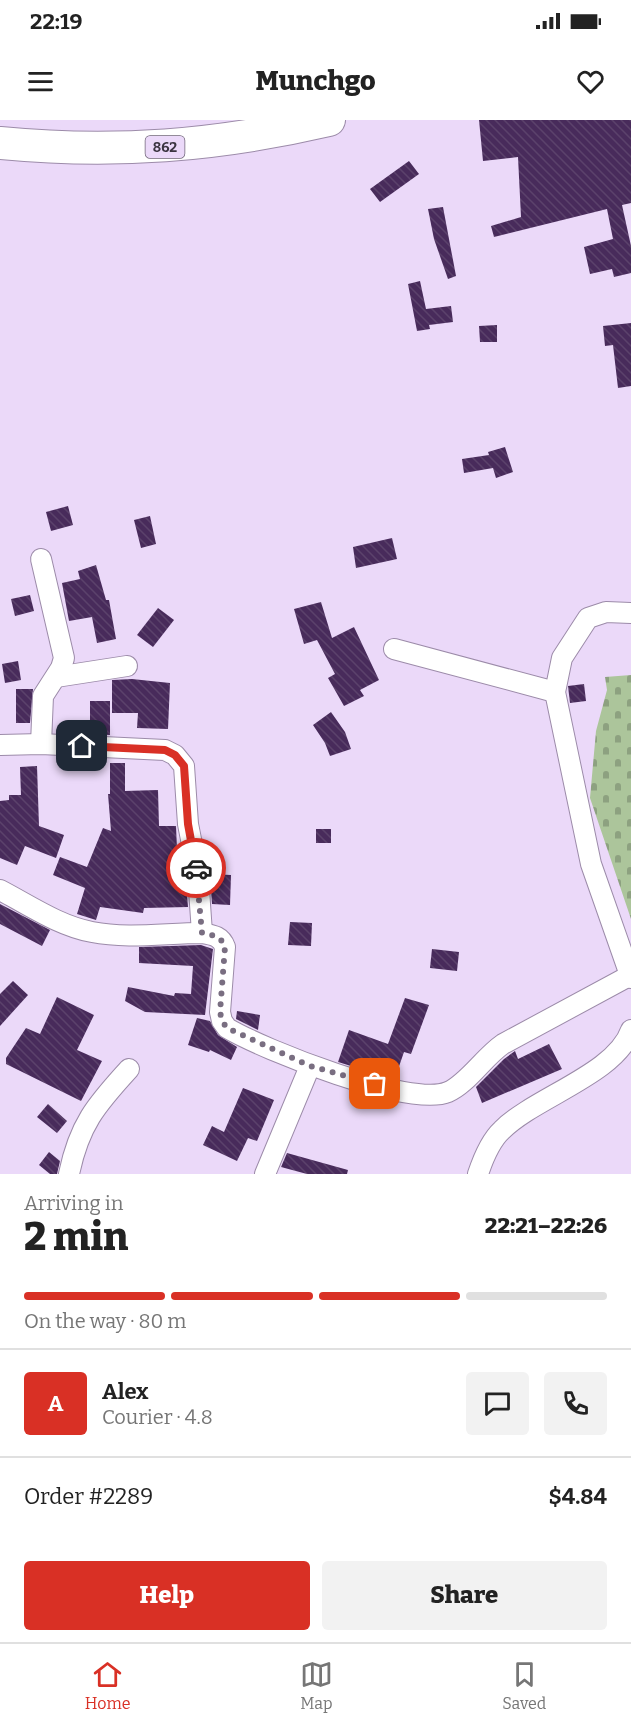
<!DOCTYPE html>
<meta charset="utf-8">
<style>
body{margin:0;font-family:Bitter,serif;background:#f2f2f2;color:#222;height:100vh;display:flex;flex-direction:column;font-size:22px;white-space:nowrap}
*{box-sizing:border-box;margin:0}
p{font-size:20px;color:#767676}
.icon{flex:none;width:33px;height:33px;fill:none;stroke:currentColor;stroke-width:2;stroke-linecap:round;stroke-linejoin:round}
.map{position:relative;height:1054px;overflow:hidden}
.details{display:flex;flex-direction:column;background:#fff;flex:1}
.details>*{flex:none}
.pin{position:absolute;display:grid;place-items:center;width:51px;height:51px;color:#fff;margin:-26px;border-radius:12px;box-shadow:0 3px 9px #0006}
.courier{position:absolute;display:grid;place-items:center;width:60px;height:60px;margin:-30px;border:4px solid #d93025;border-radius:50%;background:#fff;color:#222;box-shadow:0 2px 8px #0007}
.overview em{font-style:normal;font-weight:800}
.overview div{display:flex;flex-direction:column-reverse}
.overview{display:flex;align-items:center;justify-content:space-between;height:102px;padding:0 24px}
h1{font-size:39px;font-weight:800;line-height:45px}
.bar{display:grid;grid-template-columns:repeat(4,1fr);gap:9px 6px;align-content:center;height:72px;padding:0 24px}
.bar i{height:8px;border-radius:4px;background:#e0e0e0}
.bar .selected{background:#d93025}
.bar p{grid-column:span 4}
.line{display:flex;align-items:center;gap:15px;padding:0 24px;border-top:2px solid #e0e0e0}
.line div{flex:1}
.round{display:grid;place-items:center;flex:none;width:63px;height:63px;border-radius:6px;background:#f2f2f2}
.primary-button{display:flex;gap:12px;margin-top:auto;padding:12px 24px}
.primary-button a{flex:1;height:69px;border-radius:6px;background:#d93025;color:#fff;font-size:24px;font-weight:800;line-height:69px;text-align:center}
.primary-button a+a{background:#f2f2f2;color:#222}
.status{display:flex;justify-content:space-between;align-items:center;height:42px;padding:0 30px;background:#fff;direction:ltr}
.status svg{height:16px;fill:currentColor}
header{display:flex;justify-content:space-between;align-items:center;height:78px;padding:0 24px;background:#fff;font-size:27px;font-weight:800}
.tab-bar{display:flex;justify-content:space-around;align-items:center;height:84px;border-top:2px solid #e0e0e0;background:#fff;font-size:16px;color:#767676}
.tab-bar a{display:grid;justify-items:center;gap:3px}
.tab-bar .selected{color:#d93025}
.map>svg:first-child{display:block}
.cemetery{fill:url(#cemetery-stones)}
.building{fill:url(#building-back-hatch)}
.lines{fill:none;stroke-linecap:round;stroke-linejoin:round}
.street-casing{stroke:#9c8ba9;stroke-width:22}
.primary-casing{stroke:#9c8ba9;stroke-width:34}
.street{stroke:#fff;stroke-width:20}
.primary{stroke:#fff;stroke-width:32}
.done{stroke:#796e81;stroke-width:6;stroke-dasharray:0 10.8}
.route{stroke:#d93025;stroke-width:8}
.labels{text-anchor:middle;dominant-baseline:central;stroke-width:6;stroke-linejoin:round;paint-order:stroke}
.shield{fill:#ebd9f9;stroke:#706678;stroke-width:1.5}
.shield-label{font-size:14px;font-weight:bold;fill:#3b3541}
</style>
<div class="status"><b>22:19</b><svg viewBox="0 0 49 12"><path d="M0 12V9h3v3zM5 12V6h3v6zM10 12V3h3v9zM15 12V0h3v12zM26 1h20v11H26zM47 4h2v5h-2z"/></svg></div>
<header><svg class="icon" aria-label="menu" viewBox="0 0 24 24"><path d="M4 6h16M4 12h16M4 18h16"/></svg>Munchgo<svg class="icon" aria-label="heart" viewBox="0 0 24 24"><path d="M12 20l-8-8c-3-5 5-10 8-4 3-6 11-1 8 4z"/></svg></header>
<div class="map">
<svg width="631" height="1054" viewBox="0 0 631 1054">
<defs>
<pattern id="cemetery-stones" width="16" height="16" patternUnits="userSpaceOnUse" patternTransform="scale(1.5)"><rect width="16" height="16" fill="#acc59b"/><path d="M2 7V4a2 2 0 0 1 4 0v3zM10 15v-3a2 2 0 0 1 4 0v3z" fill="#8da180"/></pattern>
<pattern id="building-back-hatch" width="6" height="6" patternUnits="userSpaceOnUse" patternTransform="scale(1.5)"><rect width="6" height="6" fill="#482b5b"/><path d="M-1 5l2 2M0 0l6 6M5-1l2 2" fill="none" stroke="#5b426b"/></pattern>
</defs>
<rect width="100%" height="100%" fill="#ebd9f9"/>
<path class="cemetery" d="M 631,555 L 631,799 L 590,678 L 596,611 L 607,570 L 605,557 Z"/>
<g class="building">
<path d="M 479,0 L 631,0 L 631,83 L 622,85 L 631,126 L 631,153 L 614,157 L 612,149 L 590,154 L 584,127 L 613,119 L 607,89 L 494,117 L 491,106 L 521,97 L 518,37 L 483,41 Z"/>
<path d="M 409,41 L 419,54 L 380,82 L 370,69 Z"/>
<path d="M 443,87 L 456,156 L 448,159 L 434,119 L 428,89 Z"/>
<path d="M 420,161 L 426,189 L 451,186 L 453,202 L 429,205 L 430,209 L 417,211 L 408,164 Z"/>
<path d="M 631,203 L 631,266 L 618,268 L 613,225 L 605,226 L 603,206 Z"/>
<path d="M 497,205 L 497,222 L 480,222 L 479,206 Z"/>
<path d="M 505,327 L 513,352 L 496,358 L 493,348 L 464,353 L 462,339 L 489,335 L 488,332 Z"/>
<path d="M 68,386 L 73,405 L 51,411 L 46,392 Z"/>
<path d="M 150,396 L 156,424 L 141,428 L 134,400 Z"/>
<path d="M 392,418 L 397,439 L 356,448 L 353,427 Z"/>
<path d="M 96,445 L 106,480 L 109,480 L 116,519 L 97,523 L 92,497 L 69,501 L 62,463 L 80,459 L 78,451 Z"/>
<path d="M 30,475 L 34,491 L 15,496 L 11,479 Z"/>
<path d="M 321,482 L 332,518 L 354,507 L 379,560 L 360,570 L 364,576 L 344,586 L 328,558 L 335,554 L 317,520 L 304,524 L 294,489 Z"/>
<path d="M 158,488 L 174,500 L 153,527 L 137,515 Z"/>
<path d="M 18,541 L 21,560 L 5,563 L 2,544 Z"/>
<path d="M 132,559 L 170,563 L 168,609 L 137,608 L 138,593 L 112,593 L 112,560 Z"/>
<path d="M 584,564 L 586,581 L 570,583 L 568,566 Z"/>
<path d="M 16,569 L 33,569 L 30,603 L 16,603 Z"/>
<path d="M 90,581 L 110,581 L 110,615 L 90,614 Z"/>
<path d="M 331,592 L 345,612 L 351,629 L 330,636 L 325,623 L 313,605 Z"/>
<path d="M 110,643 L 125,643 L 125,671 L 158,670 L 159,706 L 176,706 L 178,752 L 185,752 L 188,787 L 144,788 L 143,793 L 100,787 L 96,800 L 77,794 L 85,768 L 53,755 L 60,737 L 87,747 L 103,708 L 111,711 L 108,674 L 110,674 Z"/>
<path d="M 37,646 L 39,706 L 64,715 L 56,738 L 25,726 L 17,745 L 0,738 L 0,681 L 9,680 L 9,675 L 21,675 L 20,647 Z"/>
<rect x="316" y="709" width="15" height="14"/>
<path d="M 210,754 L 231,755 L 230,785 L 212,784 Z"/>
<path d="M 0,784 L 50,810 L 42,826 L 0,804 Z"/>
<path d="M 290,802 L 312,803 L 311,826 L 288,825 Z"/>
<path d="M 201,825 L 213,829 L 205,895 L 145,892 L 125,881 L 128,867 L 174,876 L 175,873 L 191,874 L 193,846 L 139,843 L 139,827 Z"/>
<path d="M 432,829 L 459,832 L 457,851 L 430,848 Z"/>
<path d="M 13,861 L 28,875 L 0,906 L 0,874 Z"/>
<path d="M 57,877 L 94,895 L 77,930 L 102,941 L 81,981 L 6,944 L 6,938 L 26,908 L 40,914 Z"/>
<path d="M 405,878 L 429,885 L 411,934 L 404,932 L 395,958 L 362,946 L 361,949 L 338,942 L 349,910 L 388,924 Z"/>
<path d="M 237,891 L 260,895 L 258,910 L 236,899 Z"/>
<path d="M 197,898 L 210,901 L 218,915 L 237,927 L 231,940 L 210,930 L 209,932 L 188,925 Z"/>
<path d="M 549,924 L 562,949 L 482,983 L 476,967 L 504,939 L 515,931 L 518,939 Z"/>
<path d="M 243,968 L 274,980 L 257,1021 L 248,1018 L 237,1041 L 203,1025 L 212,1006 L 224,1012 Z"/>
<path d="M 48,984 L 67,1001 L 57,1013 L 37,997 Z"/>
<path d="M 49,1032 L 60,1041 L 57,1054 L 50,1054 L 39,1045 Z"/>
<path d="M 287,1033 L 348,1050 L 347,1054 L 307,1054 L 281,1047 Z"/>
</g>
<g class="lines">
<g class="street-casing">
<g id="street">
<path d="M 41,439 L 64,538 L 61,548 L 43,576 L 41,624"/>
<path d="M 631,493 L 606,492 L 588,498 L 562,538 L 555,572 L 591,744 L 631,858"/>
<path d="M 394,529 L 555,572"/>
<path d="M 56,557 L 127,546"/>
<path d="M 0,625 L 41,624 L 165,630 L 175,635 L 184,646 L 188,704 L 198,755 L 202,813"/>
<path d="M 0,770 C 29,785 59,806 92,812 C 127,819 166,813 202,813 C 213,815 221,816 225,827 L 220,892 L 222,901 L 227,908 C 264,930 410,988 448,972 C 467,964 484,937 503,924 L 631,855"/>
<path d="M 69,1054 C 79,1005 96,985 129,949"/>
<path d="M 265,1054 L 310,946"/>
<path d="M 478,1054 C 483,1039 490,1021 502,1010 C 535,977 616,954 631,910"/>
</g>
</g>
<g class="primary-casing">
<path id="primary" d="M 0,23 C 114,34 217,26 329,0"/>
</g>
<use href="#street" class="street"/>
<use href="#primary" class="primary"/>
</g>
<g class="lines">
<path class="done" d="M 196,748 L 202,813 C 213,815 221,816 225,827 L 220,892 L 222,901 L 227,908 L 310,946 L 375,964"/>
<path class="route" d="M 82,626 L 165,630 L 175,635 L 184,646 L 188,704 L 196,748"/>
</g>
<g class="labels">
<rect class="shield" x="145.5" y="16" width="39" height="22" rx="4.5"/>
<g class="shield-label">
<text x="165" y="27">862</text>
</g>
</g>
</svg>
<div class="pin" style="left:375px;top:964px;background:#ea580c"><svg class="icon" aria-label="bag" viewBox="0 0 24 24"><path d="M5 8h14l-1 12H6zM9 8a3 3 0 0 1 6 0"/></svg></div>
<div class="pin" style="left:82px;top:626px;background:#1f2937"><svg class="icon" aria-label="home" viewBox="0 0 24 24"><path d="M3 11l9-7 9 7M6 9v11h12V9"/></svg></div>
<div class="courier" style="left:196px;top:748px"><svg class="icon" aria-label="car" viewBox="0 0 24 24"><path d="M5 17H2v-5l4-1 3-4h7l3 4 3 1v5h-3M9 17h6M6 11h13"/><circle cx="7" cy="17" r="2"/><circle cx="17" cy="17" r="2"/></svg></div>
</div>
<section class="details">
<div class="overview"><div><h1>2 min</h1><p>Arriving in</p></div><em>22:21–22:26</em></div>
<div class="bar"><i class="selected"></i><i class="selected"></i><i class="selected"></i><i></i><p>On the way · 80 m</p></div>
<div class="line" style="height:108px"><b class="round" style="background:#d93025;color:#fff">A</b><div><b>Alex</b><p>Courier · 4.8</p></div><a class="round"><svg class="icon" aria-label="chat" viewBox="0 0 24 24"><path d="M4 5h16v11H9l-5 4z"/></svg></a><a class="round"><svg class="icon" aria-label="phone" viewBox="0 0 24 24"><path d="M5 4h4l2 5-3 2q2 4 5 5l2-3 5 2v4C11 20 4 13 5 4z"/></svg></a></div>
<div class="line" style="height:78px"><div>Order #2289</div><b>$4.84</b></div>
<div class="primary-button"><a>Help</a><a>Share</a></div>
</section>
<nav class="tab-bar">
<a class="selected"><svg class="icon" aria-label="home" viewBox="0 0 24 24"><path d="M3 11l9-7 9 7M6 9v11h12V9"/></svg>Home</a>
<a><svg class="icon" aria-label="map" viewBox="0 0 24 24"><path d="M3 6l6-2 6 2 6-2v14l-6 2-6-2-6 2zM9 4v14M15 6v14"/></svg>Map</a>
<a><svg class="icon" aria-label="saved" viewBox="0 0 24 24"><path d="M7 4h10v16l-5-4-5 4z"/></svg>Saved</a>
</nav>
